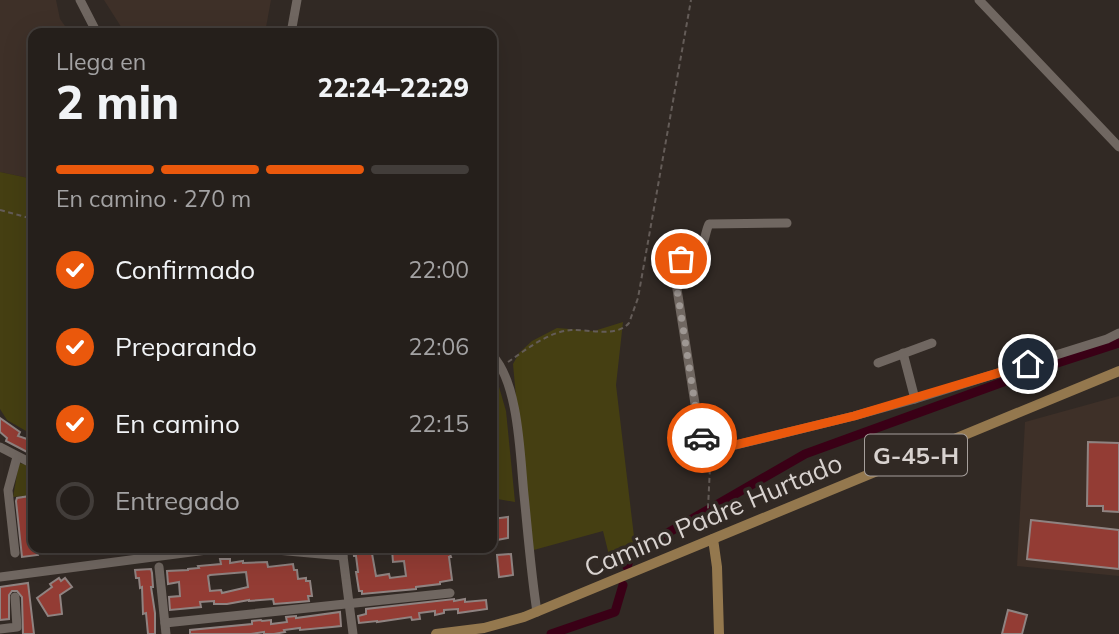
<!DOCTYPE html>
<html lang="es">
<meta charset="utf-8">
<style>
body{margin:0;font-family:Mulish,sans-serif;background:#312c28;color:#f1f3f6;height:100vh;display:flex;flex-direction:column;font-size:26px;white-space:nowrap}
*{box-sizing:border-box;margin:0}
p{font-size:23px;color:#a3a2a3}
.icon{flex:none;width:38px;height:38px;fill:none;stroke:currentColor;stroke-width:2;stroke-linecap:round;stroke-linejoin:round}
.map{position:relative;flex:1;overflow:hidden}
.drawer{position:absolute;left:28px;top:28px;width:469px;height:525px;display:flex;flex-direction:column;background:#251f1b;border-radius:14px;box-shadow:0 7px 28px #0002,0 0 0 2px #423d3a}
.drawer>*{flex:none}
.pin{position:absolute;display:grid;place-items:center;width:60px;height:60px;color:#fff;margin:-30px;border:4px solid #fff;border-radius:50%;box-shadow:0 2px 7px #0007}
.courier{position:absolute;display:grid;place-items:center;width:70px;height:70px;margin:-35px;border:5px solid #ea580c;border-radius:50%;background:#fff;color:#222;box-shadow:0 2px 9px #0007}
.headline em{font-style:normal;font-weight:800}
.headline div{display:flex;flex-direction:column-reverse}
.headline{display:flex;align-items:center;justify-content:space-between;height:119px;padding:0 28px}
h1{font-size:46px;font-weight:800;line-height:52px}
.bar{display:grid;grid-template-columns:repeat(4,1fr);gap:10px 7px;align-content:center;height:84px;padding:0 28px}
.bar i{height:9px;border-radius:5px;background:#423d3a}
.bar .on{background:#ea580c}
.bar p{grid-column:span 4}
ol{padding:0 28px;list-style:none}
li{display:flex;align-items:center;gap:21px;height:77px}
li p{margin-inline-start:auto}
li .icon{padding:7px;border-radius:50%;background:#ea580c;color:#fff;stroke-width:4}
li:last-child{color:#a3a2a3}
li i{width:38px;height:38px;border:4px solid #423d3a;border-radius:50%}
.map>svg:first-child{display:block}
.built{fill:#3e3028}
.green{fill:#453f12}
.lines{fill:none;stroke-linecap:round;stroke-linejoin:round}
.canal{stroke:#3a0016;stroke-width:9}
.building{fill:#933c34;stroke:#8f8381;stroke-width:2;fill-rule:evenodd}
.path{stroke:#645c58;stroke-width:2;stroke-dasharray:5 3.5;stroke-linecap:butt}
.minor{stroke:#706761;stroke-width:9}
.major{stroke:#94784e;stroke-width:10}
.done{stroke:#9e9793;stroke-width:7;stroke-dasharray:0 12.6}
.route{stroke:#ea580c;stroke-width:9}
.labels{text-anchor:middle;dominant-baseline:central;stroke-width:7;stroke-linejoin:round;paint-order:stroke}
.shield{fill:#312924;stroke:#a69f9c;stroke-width:2}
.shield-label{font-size:24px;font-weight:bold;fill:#d8d2cf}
.street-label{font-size:26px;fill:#d8d2cf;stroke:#312924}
</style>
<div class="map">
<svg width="1119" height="634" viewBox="0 0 1119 634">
<rect width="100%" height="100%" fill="#312924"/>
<g class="built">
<path d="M 0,0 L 56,0 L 60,19 L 70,33 L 33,33 L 33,179 L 0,172 Z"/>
<path d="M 104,0 L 271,0 L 265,33 L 125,33 Z"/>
<path d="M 1119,396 L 1119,576 L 1017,566 L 1025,422 Z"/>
</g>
<g class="green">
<path d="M 0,172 L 33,179 L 33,435 L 7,420 L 0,409 Z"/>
<path d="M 623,322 L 616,385 L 635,545 L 609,555 L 603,531 L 530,551 L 513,364 L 519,353 L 532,341 L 557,328 L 594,331 Z"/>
<path d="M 492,370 L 495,373 L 506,411 L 515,502 L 492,498 Z"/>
<path d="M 19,463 L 33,466 L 33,495 L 13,497 Z"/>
</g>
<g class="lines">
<g class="canal">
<path d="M 627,567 L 631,554 L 805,454 L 1039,369 L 1119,343"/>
<path d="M 551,634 L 615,612 L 623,585"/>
</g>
</g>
<g class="building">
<path d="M 0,418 L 20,432 L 18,436 L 33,441 L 33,455 L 6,441 L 7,438 L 0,432 Z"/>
<path d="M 1088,442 L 1119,443 L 1119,512 L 1103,511 L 1103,506 L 1087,506 Z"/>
<path d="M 30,496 L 32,509 L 33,509 L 33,548 L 37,548 L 38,555 L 22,557 L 16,501 L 17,498 Z"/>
<path d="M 508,517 L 508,538 L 497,540 L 497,536 L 494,537 L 492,519 Z"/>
<path d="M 1031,520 L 1119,530 L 1119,569 L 1027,559 Z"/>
<path d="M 353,548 L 371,548 L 376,576 L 389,574 L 390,578 L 406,576 L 404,561 L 393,562 L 392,550 L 401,549 L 401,551 L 426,548 L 464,548 L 464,552 L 450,554 L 451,557 L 449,557 L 452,580 L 440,582 L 440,584 L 416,587 L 416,589 L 362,594 L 362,591 L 359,591 L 356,572 L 358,572 L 356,556 L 354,556 Z"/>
<path d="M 511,554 L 513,575 L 499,577 L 497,555 Z"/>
<path d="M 220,559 L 230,559 L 230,563 L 243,561 L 243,563 L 267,562 L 268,567 L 293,564 L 294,570 L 297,570 L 298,579 L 306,578 L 306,581 L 310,581 L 312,596 L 308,596 L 309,601 L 287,603 L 274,604 L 273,599 L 249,601 L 249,600 L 227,604 L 214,604 L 214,601 L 200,602 L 201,607 L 170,610 L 169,597 L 180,596 L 179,582 L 168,584 L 167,571 L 188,570 L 188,569 L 199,568 L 198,566 L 221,564 ZM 246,572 L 248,587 L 222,593 L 221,590 L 210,591 L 208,576 L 210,575 Z"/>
<path d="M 151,569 L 152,573 L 153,587 L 151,587 L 155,613 L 155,634 L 148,634 L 146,613 L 143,614 L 142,587 L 140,588 L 139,578 L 136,578 L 135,570 Z"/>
<path d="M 59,578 L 61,581 L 65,578 L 72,587 L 60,595 L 62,614 L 48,616 L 37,598 L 52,587 L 50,584 Z"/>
<path d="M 28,583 L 34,634 L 23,634 L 22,597 L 17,591 L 12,591 L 9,595 L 9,619 L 0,620 L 0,587 Z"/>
<path d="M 454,599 L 454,601 L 465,599 L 465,602 L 486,600 L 487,609 L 458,613 L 458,609 L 444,610 L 444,613 L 435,615 L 435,611 L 419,613 L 420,619 L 412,620 L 411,617 L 377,622 L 377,621 L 359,623 L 358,616 L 366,614 L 366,609 Z"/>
<path d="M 1008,610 L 1027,615 L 1022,634 L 1002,634 Z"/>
<path d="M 340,612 L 341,626 L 332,627 L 300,630 L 300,628 L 284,630 L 285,632 L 274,634 L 264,634 L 264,632 L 251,634 L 190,634 L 190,630 L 252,624 L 252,621 L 261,620 L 262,621 L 271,620 L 271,624 L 287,622 L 286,617 L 296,616 L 296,618 Z"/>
</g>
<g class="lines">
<g class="path">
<path d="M 0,210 L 33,219"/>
<path d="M 508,362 C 527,349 548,332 571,330 C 589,329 616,338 629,323 L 638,298 L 691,0"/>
<path d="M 709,461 L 710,467 L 708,508 L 711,528"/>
</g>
<g class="minor">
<path d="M 80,0 L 97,33"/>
<path d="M 979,0 L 1119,147"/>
<path d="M 291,33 L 297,0"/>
<path d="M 787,223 L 709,224 C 705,232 705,244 699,251 C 691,260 676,254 674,270 L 698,423 L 707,452 L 854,416 L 915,399 L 1107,339 L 1119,333"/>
<path d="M 903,353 L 915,399"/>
<path d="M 492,355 C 519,383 520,456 524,495 C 528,534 531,573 537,612"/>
<path d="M 878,363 L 932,343"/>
<path d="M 0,447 L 33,464"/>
<path d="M 253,548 L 343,556"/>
<path d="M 341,548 L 343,556 L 353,634"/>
<path d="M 15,553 L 8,490 L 17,457"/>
<path d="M 159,567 L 166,634"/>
<path d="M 0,577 L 222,548"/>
<path d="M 165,623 L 450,593"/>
<path d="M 0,629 L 17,627 L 15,597"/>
</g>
<g class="major">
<path d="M 713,539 L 717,567 L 719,634"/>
<path d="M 436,634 L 484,628 L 524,617 L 1119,371"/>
</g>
</g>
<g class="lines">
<path class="done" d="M 681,259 L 674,265 L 674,270 L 698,423 L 702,438"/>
<path class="route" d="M 702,438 L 706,452 L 854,416 L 1028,364"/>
</g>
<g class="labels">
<rect class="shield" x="865" y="434.5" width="102" height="41" rx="5"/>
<g class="shield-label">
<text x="916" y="455">G-45-H</text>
</g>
<g class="street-label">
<text transform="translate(713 515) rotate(-23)">Camino Padre Hurtado</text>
</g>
</g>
</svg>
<div class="pin" style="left:681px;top:259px;background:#ea580c"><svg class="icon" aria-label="bag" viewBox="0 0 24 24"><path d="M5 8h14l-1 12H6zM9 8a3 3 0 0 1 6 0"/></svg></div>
<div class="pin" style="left:1028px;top:364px;background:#1f2937"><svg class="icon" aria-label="home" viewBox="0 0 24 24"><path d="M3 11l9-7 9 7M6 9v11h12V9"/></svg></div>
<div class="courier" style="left:702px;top:438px"><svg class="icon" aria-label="car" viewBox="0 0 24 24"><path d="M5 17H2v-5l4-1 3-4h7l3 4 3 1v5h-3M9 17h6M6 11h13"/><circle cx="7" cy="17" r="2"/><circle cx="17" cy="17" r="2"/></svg></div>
<section class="drawer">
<div class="headline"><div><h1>2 min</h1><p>Llega en</p></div><em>22:24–22:29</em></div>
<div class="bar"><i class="on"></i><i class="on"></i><i class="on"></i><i></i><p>En camino · 270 m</p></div>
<ol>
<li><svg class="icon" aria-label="check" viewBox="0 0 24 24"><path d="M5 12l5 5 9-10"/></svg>Confirmado<p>22:00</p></li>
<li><svg class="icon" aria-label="check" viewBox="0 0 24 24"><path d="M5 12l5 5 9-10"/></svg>Preparando<p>22:06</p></li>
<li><svg class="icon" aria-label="check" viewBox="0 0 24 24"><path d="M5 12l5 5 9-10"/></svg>En camino<p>22:15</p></li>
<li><i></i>Entregado</li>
</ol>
</section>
</div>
